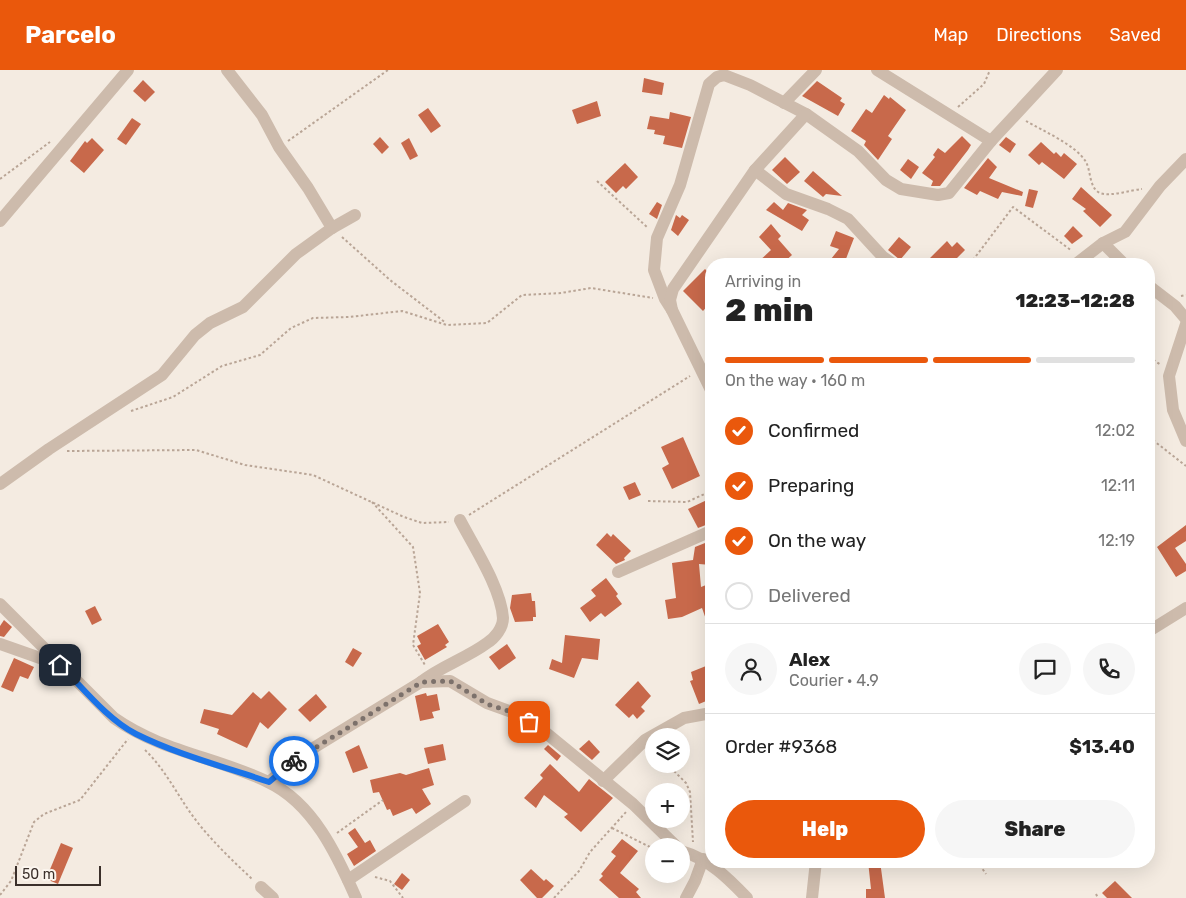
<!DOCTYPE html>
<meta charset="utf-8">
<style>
body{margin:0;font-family:Rubik,sans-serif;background:#f6f6f6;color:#222;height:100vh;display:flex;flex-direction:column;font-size:19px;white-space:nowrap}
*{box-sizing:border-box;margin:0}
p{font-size:16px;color:#767676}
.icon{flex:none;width:28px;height:28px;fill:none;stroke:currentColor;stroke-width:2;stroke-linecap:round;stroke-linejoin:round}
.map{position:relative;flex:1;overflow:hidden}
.panel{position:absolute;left:705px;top:188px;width:450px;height:610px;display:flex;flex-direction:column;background:#fff;border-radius:20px;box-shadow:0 5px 20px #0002}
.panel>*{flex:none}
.buttons{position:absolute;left:645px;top:658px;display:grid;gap:10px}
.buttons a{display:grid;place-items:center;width:45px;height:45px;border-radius:50%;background:#fff;box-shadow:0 5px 20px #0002;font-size:25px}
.scale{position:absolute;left:15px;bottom:12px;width:86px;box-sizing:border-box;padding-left:5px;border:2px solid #3b302b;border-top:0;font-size:14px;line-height:18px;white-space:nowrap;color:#3b302b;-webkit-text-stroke:4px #fbf5ee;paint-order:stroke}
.pin{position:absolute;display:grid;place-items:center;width:42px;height:42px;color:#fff;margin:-21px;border-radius:10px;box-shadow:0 2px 8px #0006}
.courier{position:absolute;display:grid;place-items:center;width:50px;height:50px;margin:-25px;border:4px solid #1a73e8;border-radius:50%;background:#fff;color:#222;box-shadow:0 1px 6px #0007}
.headline em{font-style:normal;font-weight:800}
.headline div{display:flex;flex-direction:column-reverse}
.headline{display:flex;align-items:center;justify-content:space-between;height:85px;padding:0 20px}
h1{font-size:32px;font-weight:800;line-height:38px}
.bar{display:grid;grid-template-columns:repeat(4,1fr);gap:8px 5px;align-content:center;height:60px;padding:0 20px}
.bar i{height:6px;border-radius:4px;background:#e0e0e0}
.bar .current{background:#ea580c}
.bar p{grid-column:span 4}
.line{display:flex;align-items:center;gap:12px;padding:0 20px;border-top:1px solid #e0e0e0}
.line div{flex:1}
.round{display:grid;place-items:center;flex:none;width:52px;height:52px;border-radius:26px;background:#f6f6f6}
ol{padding:0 20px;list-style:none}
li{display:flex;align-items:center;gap:15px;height:55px}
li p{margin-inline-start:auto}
li .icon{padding:5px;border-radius:50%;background:#ea580c;color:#fff;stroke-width:4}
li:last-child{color:#767676}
li i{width:28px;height:28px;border:2px solid #e0e0e0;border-radius:50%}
.action{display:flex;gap:10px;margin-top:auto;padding:10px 20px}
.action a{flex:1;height:58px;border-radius:30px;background:#ea580c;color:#fff;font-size:20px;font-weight:800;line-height:58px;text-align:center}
.action a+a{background:#f6f6f6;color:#222}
header{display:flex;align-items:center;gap:30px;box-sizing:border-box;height:70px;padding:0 25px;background:#ea580c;color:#fff}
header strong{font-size:24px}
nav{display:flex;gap:28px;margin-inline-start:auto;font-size:18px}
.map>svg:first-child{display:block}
.building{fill:#c8694b}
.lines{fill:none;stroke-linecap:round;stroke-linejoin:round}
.path{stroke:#b9a596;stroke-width:2;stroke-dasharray:2.5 2.5;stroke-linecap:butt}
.street{stroke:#cdbbac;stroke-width:12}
.done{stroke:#7c716b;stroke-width:5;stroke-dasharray:0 9}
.route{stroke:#1a73e8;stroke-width:6}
</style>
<header>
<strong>Parcelo</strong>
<nav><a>Map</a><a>Directions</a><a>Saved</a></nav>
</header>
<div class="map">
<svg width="1186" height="828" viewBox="0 0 1186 828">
<rect width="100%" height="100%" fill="#f4ebe1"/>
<g class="building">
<path d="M 644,8 L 664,13 L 662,25 L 642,22 Z"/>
<path d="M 143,10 L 155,22 L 145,32 L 133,21 Z"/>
<path d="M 817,11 L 842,28 L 840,31 L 845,34 L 838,46 L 802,26 Z"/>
<path d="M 884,25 L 889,29 L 890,27 L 906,40 L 888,66 L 892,69 L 878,90 L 864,75 L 866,71 L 851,61 L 866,39 L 872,43 Z"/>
<path d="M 597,31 L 601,46 L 577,54 L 572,40 Z"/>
<path d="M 428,38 L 441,56 L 431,63 L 418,45 Z"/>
<path d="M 670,42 L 691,47 L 682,78 L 663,74 L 665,66 L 654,64 L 655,60 L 647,59 L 650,46 L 669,49 Z"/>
<path d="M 132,48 L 141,54 L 126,75 L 117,69 Z"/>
<path d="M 962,66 L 971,75 L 968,80 L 940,116 L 931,116 L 933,111 L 922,103 L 935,87 L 933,85 L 938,78 L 945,83 Z"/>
<path d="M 380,67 L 389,77 L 382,84 L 373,74 Z"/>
<path d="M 1006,67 L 1016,74 L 1010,83 L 999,75 Z"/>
<path d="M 92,68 L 104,80 L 84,103 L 70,91 L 85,71 L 87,73 Z"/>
<path d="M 409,68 L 418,86 L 410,90 L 401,73 Z"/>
<path d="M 1041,72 L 1054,84 L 1056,82 L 1061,87 L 1064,83 L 1077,94 L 1064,109 L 1042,92 L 1039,95 L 1028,85 Z"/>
<path d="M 785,87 L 800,102 L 787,114 L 772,100 Z"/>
<path d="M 988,88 L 997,97 L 989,108 L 1023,122 L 1022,126 L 1002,122 L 998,129 L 980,121 L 977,125 L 964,118 Z"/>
<path d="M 908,89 L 919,97 L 911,109 L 900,100 Z"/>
<path d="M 625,93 L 638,107 L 626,119 L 623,116 L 616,123 L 605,112 Z"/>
<path d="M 813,101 L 842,126 L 826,124 L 823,127 L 804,111 Z"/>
<path d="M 1081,117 L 1112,145 L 1100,157 L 1083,141 L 1086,139 L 1072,129 Z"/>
<path d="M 1029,119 L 1038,121 L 1033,138 L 1025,136 Z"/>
<path d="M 657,132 L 662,135 L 657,149 L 649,144 Z"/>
<path d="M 774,132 L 783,140 L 788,133 L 807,140 L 802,145 L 809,150 L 802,161 L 766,140 Z"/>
<path d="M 676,145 L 680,148 L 682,145 L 689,150 L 678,166 L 671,160 Z"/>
<path d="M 771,154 L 781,166 L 778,169 L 792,185 L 782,194 L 756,194 L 771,180 L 759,167 Z"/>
<path d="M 1073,156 L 1083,166 L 1072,174 L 1064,166 Z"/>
<path d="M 836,161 L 854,168 L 844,194 L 827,194 L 839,179 L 830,176 Z"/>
<path d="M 899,167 L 911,177 L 900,190 L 888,180 Z"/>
<path d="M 947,171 L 952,177 L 957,172 L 965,180 L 951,194 L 924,194 Z"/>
<path d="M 705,199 L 711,205 L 711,232 L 703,241 L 683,221 Z"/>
<path d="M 683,367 L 700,406 L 672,419 L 662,398 L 669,394 L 661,377 Z"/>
<path d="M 635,412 L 641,425 L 629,430 L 623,417 Z"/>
<path d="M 711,428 L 711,453 L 698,458 L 688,439 Z"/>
<path d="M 1186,455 L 1186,471 L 1175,478 L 1186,494 L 1186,501 L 1176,507 L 1157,477 Z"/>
<path d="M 607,463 L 611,467 L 613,464 L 631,481 L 624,488 L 625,490 L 616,494 L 596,475 Z"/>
<path d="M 705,473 L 711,474 L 711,495 L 699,494 L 701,517 L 711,513 L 710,561 L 702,538 L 682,547 L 668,549 L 665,530 L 676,528 L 672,493 L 693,490 L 695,477 Z"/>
<path d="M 606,508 L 618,524 L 616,526 L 622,534 L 605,547 L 601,543 L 590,552 L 580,538 L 596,526 L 591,520 Z"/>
<path d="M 531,523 L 532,531 L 535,531 L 536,547 L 533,547 L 533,551 L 515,552 L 510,538 L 512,525 Z"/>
<path d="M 95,536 L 102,550 L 92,555 L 85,541 Z"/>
<path d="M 4,550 L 12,557 L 4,567 L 0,566 L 0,556 Z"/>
<path d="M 438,554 L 449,572 L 445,575 L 447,577 L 425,590 L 417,576 L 421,574 L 417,566 Z"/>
<path d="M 565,565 L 600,569 L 598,590 L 582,588 L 574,608 L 549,599 L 552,589 L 562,593 Z"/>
<path d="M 507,574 L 516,588 L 499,600 L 489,587 Z"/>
<path d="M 353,578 L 362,583 L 353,597 L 345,592 Z"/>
<path d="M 14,588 L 34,597 L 28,609 L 20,606 L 13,622 L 1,617 Z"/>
<path d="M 711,594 L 711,629 L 699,634 L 690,611 L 693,610 L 691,602 Z"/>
<path d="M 638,611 L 651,626 L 641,637 L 645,641 L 637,649 L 633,644 L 629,648 L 615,635 Z"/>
<path d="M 269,621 L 287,639 L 268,659 L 260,652 L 247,678 L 217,664 L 219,659 L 200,653 L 204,639 L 232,645 L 253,622 L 261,629 Z"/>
<path d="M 426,623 L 427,626 L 437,624 L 440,640 L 432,642 L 434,648 L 420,651 L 415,626 Z"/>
<path d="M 316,624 L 327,637 L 310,652 L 298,640 Z"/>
<path d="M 589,670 L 600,682 L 592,690 L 579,679 Z"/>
<path d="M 443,674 L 446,690 L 428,694 L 424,678 Z"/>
<path d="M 359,675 L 368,698 L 353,703 L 345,682 Z"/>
<path d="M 548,675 L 561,686 L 557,691 L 544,679 Z"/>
<path d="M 550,694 L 579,722 L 589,709 L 613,728 L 581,762 L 564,747 L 568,744 L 544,725 L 536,738 L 524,728 L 543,708 L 540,705 Z"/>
<path d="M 429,698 L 434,715 L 422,719 L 431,734 L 416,744 L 412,738 L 393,746 L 390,739 L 387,740 L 379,722 L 373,723 L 370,710 L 400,703 L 406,705 Z"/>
<path d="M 355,758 L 365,773 L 370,770 L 376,781 L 354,796 L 347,784 L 358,777 L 348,763 Z"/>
<path d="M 622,769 L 638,781 L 620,803 L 639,819 L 636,822 L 641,828 L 619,828 L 599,810 L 603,806 L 601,804 L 616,786 L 611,782 Z"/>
<path d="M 61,773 L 73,778 L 58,814 L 46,809 Z"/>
<path d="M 868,791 L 880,791 L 885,828 L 866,828 L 866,819 L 871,819 Z"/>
<path d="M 531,799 L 544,811 L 546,809 L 554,816 L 542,828 L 537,828 L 520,810 Z"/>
<path d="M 402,803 L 410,810 L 402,820 L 394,814 Z"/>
<path d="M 1115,811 L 1132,828 L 1107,828 L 1102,823 Z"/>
</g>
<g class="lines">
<g class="path">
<path d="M 958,37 L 984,14 L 990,0"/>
<path d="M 1026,51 C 1043,61 1076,75 1086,92 C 1091,101 1089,118 1100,123 C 1111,127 1131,120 1142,119"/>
<path d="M 288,71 L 388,0"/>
<path d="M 0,109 L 50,72"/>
<path d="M 597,111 L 648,158"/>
<path d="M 342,167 L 390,210 L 446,253"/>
<path d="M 970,194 L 1013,137 L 1072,181"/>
<path d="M 1181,226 L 1186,225"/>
<path d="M 1149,287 L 1161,295"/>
<path d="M 131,341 L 173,327 L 222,296 L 260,285 L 291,258 L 313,248 L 349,247 L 402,241 L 447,255 L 487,253 L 522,225 L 561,223 L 591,218 L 653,228"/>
<path d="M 1149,367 L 1186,396"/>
<path d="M 67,381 L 196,380 L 245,395 L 313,405 L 404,447 L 422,453 L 449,452"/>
<path d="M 648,431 L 687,432 L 711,421"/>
<path d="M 372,432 L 413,477 L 420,523 L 413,575 L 425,595"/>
<path d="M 469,445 L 690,306"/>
<path d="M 145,680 C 167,701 179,729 198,753 C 214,773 233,791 252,809"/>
<path d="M 667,694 L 686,713 L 690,722 L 693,772"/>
<path d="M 612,758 L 654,779"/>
<path d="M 337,763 L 383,730"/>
<path d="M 977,791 L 986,804"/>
<path d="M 375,807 L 390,811 L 403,828"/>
<path d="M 1096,824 L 1098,828"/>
<path d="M 0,825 L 11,811 L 34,752 L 44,744 L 80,730 L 128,669"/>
<path d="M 554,828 L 579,801 L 590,782 L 626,742"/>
</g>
<g class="street">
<path d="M 227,0 L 262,45 L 279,77 L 308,118 L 332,158"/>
<path d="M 877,0 L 991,71"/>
<path d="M 784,33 L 816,0"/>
<path d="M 755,100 L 786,124 L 828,139 L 848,149 L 883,187 L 893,194"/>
<path d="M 0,151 L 128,0"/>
<path d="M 1103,173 L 1124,194"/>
<path d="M 1076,194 L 1103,173 L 1125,162 L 1160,116 L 1186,89"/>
<path d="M 1149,216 L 1175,236 L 1186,249"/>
<path d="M 672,240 L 665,229 L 654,200 L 657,168 L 680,115 L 709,14 L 717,7 L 724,5 L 750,15 L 806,44 L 858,81 L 886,110 L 901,119 L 938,125 L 949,123 L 991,71 L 1057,0"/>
<path d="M 1186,254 L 1169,306 L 1173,340 L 1186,371"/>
<path d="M 711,320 L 672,240 L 670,230 L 673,219 L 755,100 L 806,44"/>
<path d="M 0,414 L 49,379 L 162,305 L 195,265 L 210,253 L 243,237 L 296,184 L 332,158 L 355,145"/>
<path d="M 618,502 L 711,461"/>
<path d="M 0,534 L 114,648 C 162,682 217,687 268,712 C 313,733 337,785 356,828"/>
<path d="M 1149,561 L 1186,538"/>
<path d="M 0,574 L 57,594"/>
<path d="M 421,612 C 441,596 467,588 487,573 C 495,568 503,558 503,548 C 501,518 474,477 460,450"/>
<path d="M 603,711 L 645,670 L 684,648 L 711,643"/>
<path d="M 269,712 L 297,688 L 421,612 L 450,611 L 487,633 L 512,642 L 546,663 L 633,734 L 676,776"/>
<path d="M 681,781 C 709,789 728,808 747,828"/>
<path d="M 348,810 L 465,731"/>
<path d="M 261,817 L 273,828"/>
<path d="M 686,828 L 695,811 L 703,789"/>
<path d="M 812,828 L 816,791"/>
</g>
</g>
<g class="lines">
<path class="done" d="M 294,691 L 422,612 L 450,611 L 487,634 L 512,642 L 529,652"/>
<path class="route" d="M 60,595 C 83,618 107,649 136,664 C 178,685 225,697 269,712 L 294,691"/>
</g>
</svg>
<div class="buttons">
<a><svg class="icon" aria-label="layers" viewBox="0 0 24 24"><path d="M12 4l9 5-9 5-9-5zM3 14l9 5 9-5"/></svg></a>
<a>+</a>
<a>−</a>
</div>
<div class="scale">50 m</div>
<div class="pin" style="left:529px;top:652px;background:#ea580c"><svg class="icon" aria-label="bag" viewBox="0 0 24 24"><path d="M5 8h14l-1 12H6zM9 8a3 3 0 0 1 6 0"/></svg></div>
<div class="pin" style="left:60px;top:595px;background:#1f2937"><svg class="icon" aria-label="home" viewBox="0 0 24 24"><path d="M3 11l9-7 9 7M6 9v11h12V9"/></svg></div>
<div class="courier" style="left:294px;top:691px"><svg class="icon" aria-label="bike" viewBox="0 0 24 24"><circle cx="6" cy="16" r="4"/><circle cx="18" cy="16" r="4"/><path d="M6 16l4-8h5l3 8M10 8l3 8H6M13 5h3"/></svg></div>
<section class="panel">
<div class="headline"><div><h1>2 min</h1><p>Arriving in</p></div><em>12:23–12:28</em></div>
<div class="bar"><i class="current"></i><i class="current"></i><i class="current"></i><i></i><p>On the way · 160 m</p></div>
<ol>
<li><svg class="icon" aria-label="check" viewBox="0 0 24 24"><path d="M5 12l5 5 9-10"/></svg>Confirmed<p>12:02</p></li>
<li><svg class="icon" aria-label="check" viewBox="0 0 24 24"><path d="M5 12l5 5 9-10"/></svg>Preparing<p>12:11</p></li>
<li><svg class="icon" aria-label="check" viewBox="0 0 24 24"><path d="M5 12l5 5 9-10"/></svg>On the way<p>12:19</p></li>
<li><i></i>Delivered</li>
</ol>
<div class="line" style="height:90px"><a class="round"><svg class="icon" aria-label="person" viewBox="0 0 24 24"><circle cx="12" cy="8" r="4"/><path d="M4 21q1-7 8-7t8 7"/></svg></a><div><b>Alex</b><p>Courier · 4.9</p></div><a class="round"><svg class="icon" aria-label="chat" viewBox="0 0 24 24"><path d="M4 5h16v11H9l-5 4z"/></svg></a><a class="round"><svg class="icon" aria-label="phone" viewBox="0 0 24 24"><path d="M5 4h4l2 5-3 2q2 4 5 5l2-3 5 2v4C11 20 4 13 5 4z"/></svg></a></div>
<div class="line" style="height:65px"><div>Order #9368</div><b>$13.40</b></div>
<div class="action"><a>Help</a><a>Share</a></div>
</section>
</div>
